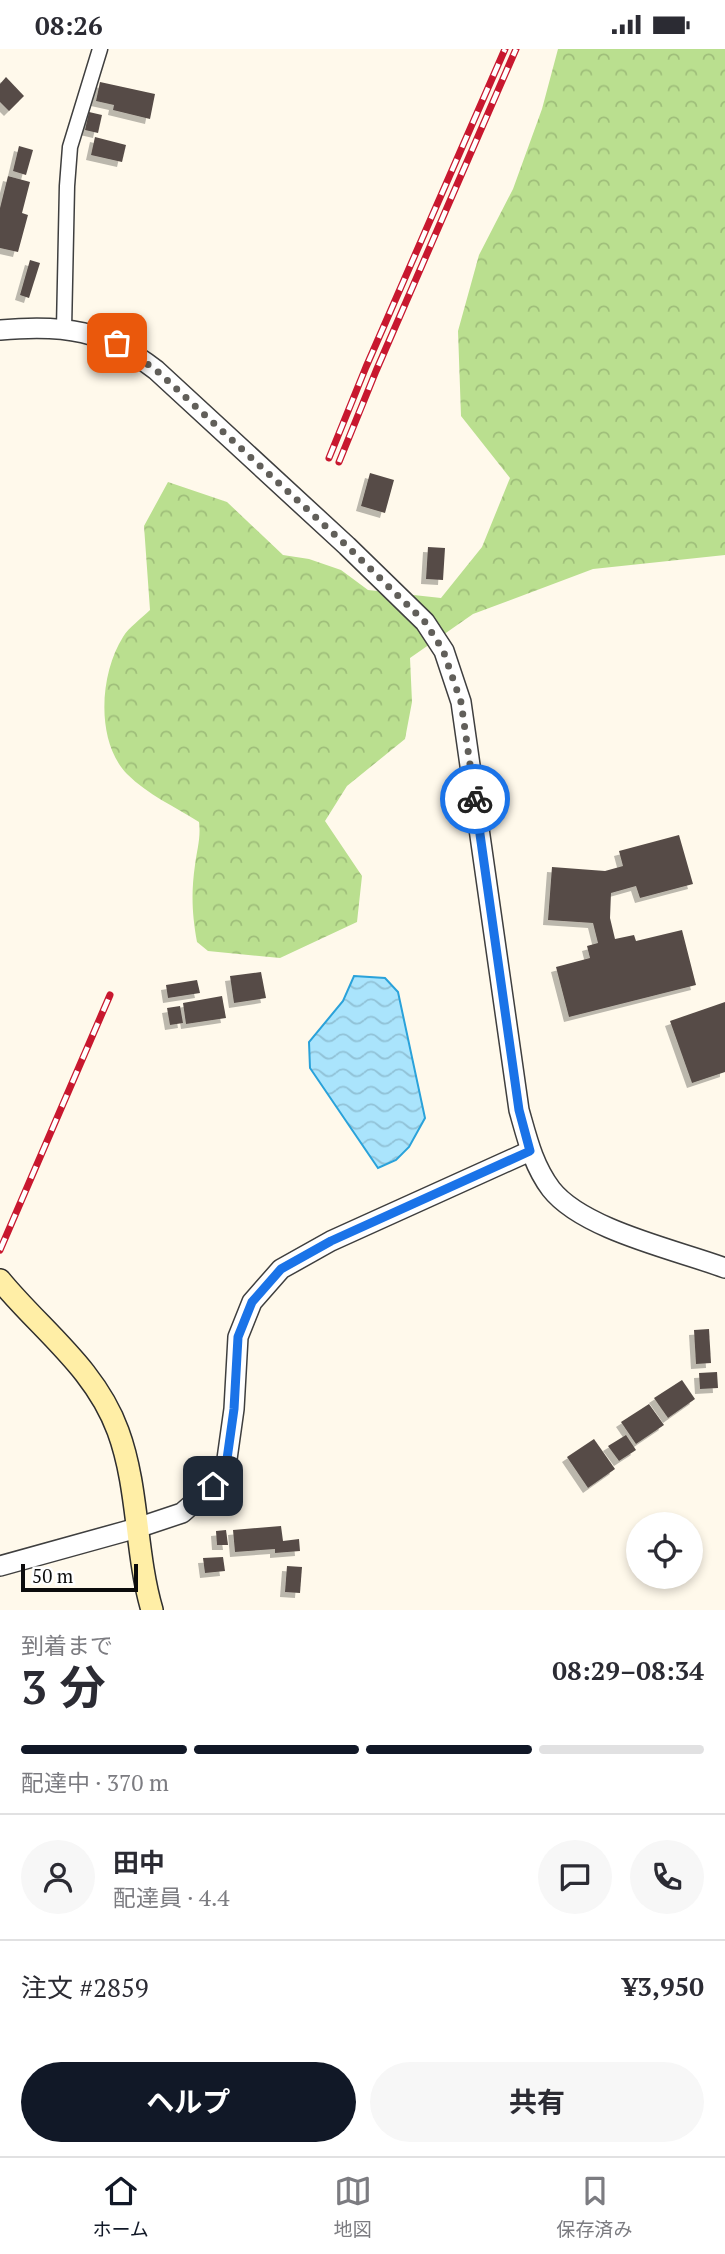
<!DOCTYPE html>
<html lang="ja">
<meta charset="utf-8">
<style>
body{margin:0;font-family:"PT Serif","Noto Sans JP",serif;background:#f7f7f7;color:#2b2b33;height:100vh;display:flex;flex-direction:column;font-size:26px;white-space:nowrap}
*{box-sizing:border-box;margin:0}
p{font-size:23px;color:#7c7c81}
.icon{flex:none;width:38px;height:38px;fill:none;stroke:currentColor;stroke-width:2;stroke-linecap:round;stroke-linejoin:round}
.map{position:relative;height:1561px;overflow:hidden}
.details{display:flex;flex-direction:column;background:#fff;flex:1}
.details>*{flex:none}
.controls{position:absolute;left:626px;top:1463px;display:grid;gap:14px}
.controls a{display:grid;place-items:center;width:77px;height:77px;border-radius:50%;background:#fff;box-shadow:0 4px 10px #0003;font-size:35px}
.scale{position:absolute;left:21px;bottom:18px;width:117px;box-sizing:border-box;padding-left:7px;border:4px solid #0c0c0c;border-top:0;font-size:19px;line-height:24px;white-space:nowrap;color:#0c0c0c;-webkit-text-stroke:5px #fff;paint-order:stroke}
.pin{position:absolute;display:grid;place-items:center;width:60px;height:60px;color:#fff;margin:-30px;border-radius:14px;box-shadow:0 4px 10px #0006}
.courier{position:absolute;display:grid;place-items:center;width:70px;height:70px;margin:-35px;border:5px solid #1a73e8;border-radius:50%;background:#fff;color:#222;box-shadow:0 2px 9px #0007}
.overview em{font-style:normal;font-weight:700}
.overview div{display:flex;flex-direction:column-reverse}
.overview{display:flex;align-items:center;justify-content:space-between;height:119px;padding:0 21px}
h1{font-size:46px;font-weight:700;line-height:52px}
.bar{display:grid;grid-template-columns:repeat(4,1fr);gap:10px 7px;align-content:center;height:84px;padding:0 21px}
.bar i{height:9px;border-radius:5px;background:#e1e1e2}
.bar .on{background:#111827}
.bar p{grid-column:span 4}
.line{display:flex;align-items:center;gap:18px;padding:0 21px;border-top:2px solid #e1e1e2}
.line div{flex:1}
.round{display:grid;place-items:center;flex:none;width:74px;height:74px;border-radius:37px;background:#f7f7f7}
.button{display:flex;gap:14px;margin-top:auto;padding:14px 21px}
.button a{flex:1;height:80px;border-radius:42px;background:#111827;color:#fff;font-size:28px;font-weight:700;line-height:80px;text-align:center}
.button a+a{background:#f7f7f7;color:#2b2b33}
.status{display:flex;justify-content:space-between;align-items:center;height:49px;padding:0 35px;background:#fff;direction:ltr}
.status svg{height:19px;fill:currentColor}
.tab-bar{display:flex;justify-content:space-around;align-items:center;height:98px;border-top:2px solid #e1e1e2;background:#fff;font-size:19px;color:#7c7c81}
.tab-bar a{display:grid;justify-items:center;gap:4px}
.tab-bar .on{color:#111827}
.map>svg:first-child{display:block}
.forest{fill:url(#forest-crowns)}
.water{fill:url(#water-waves);stroke:#2aa2da;stroke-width:2}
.building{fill:#564c47;filter:url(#shadow)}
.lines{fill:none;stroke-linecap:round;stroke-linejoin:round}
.minor-casing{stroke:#3f3f3f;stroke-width:17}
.tertiary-casing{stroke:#3f3f3f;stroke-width:22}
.secondary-casing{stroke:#2e2e2e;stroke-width:24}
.minor{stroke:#fff;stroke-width:14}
.tertiary{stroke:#fff;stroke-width:19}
.secondary{stroke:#ffeea6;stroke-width:21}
.rail-casing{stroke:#c8182f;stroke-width:7}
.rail{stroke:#fff;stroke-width:4.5;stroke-dasharray:13;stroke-linecap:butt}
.done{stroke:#615f5a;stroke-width:7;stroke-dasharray:0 12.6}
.route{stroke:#1a73e8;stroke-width:9}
</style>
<div class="status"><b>08:26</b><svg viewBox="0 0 49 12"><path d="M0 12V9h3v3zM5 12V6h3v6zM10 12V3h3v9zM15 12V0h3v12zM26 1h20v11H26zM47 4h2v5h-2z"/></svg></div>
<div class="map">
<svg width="725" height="1561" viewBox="0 0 725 1561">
<defs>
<pattern id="forest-crowns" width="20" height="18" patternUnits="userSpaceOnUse" patternTransform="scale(1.75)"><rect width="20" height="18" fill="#badf8f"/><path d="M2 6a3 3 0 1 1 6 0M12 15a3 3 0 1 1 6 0" fill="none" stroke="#9fbe7a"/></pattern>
<pattern id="water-waves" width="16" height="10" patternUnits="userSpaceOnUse" patternTransform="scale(1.75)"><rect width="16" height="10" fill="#aae4fc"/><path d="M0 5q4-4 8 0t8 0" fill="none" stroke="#91c2d7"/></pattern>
<filter id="shadow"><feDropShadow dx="-5" dy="5" stdDeviation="0" flood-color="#0004"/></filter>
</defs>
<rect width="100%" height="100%" fill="#fff9eb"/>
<path class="forest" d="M 558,0 L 725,0 L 725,506 L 593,520 L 473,565 L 410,609 L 412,653 L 405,690 L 347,737 L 325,772 L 362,827 L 357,873 L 280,909 L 208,902 L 197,893 C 192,865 191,844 195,816 C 197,800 201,789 199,773 C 174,757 148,746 127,725 C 95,692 100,624 123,588 C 129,578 141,570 150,561 L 144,477 L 168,433 L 227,453 L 283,506 L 309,510 L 341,521 L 368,541 L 441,549 L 482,498 L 510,429 L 461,367 L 458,282 L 479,206 L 513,140 L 542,60 Z"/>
<path class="water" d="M 354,927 L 385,929 L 398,943 L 425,1069 L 409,1098 L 396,1111 L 378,1119 L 310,1019 L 309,993 L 343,952 Z"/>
<g class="building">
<path d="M 6,28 L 24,47 L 9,62 L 0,53 L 0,35 Z"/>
<path d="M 100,33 L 155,45 L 150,70 L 113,61 L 114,56 L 96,52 Z"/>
<path d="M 89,63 L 102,66 L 98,84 L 85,81 Z"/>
<path d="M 95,88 L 126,96 L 122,113 L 91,106 Z"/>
<path d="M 19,97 L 33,101 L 26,126 L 13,122 Z"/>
<path d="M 8,127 L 30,133 L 22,164 L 28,166 L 18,203 L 0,199 L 0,159 Z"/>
<path d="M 30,211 L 40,214 L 29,249 L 20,246 Z"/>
<path d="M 370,424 L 394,431 L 385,464 L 361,457 Z"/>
<path d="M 428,498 L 445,499 L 443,531 L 426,530 Z"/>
<path d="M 679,786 L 693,835 L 640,849 L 636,837 L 611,844 L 610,869 L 615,890 L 634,886 L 636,892 L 682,881 L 696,936 L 569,968 L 556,918 L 590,909 L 587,897 L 598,894 L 593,874 L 548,871 L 552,818 L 605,822 L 623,817 L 619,802 Z"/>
<path d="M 261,923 L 266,949 L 234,954 L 230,927 Z"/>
<path d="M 197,931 L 200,944 L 168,949 L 166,936 Z"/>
<path d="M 222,947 L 226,969 L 186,975 L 183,954 Z"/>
<path d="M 725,953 L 725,1023 L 692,1034 L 670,972 Z"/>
<path d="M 180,957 L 183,974 L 170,976 L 167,959 Z"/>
<path d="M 709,1280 L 711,1314 L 696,1315 L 694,1281 Z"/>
<path d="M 717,1323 L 718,1339 L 700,1340 L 699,1324 Z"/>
<path d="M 682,1331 L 695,1350 L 668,1369 L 654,1349 Z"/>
<path d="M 649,1355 L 664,1376 L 636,1395 L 621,1373 Z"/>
<path d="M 626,1386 L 636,1401 L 619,1412 L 608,1397 Z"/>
<path d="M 594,1390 L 615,1420 L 588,1439 L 567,1408 Z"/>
<path d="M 281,1477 L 283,1492 L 299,1490 L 300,1502 L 275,1504 L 275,1500 L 235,1503 L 233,1481 Z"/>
<path d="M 226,1481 L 228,1496 L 217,1496 L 216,1482 Z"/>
<path d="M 223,1508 L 225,1522 L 205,1524 L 203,1509 Z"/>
<path d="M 287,1517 L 302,1518 L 300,1544 L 285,1543 Z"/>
</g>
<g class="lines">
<g class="minor-casing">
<path id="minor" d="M 64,280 L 67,137 L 70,98 L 100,0"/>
</g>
<g class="tertiary-casing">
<g id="tertiary">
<path d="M 0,281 C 65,275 104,281 156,321 L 347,497 L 425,573 L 444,602 L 461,653 L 519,1061 C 527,1089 533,1116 551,1140 C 583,1181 677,1201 725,1219"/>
<path d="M 0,1517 L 137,1479 L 182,1464 L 213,1437 L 227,1410 L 234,1360 L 238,1288 L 252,1253 L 281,1220 L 331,1192 L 530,1102"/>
</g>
</g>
<g class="secondary-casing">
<path id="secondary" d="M 0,1231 C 41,1281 95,1319 118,1382 C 139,1439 135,1503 152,1561"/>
</g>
<use href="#minor" class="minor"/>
<use href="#tertiary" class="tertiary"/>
<use href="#secondary" class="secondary"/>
<g class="rail-casing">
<g id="rail">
<path d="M 329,409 L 366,318 L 505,0"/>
<path d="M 339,413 L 376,322 L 516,0"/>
<path d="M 0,1201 L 110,946"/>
</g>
</g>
<use href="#rail" class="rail"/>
</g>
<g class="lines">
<path class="done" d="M 117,294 L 156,321 L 347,497 L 425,573 L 443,601 L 461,653 L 475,750"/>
<path class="route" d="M 213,1437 L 227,1410 L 234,1360 L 238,1288 L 252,1253 L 281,1220 L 331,1192 L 530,1102 L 519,1061 L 475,750"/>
</g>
</svg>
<div class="controls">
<a><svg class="icon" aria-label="locate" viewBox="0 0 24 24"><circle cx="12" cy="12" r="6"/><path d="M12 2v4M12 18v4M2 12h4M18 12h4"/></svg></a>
</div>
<div class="scale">50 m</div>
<div class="pin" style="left:117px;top:294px;background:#ea580c"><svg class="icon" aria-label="bag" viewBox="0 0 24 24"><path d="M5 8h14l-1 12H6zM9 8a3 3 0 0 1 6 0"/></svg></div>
<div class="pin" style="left:213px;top:1437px;background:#1f2937"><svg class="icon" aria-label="home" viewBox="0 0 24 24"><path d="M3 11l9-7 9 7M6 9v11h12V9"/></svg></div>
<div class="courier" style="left:475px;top:750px"><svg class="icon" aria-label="bike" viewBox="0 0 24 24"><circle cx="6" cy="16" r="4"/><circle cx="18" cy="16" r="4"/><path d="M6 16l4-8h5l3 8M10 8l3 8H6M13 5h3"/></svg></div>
</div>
<section class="details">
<div class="overview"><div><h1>3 分</h1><p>到着まで</p></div><em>08:29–08:34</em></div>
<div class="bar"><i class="on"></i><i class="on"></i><i class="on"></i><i></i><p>配達中 · 370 m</p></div>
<div class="line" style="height:126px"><a class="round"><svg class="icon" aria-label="person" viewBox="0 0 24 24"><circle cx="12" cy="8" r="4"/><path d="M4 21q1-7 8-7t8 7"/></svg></a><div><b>田中</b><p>配達員 · 4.4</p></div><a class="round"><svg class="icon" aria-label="chat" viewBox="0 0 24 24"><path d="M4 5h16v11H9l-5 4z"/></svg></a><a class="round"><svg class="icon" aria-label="phone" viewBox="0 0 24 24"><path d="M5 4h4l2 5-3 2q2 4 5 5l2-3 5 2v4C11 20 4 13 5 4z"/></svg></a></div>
<div class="line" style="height:91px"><div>注文 #2859</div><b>¥3,950</b></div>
<div class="button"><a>ヘルプ</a><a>共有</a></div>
</section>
<nav class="tab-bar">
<a class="on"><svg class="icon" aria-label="home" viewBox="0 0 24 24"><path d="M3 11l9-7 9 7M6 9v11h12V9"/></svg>ホーム</a>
<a><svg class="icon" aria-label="map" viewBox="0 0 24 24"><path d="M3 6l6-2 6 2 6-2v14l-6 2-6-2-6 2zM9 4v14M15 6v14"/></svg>地図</a>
<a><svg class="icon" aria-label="saved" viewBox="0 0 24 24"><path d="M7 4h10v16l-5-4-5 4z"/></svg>保存済み</a>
</nav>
